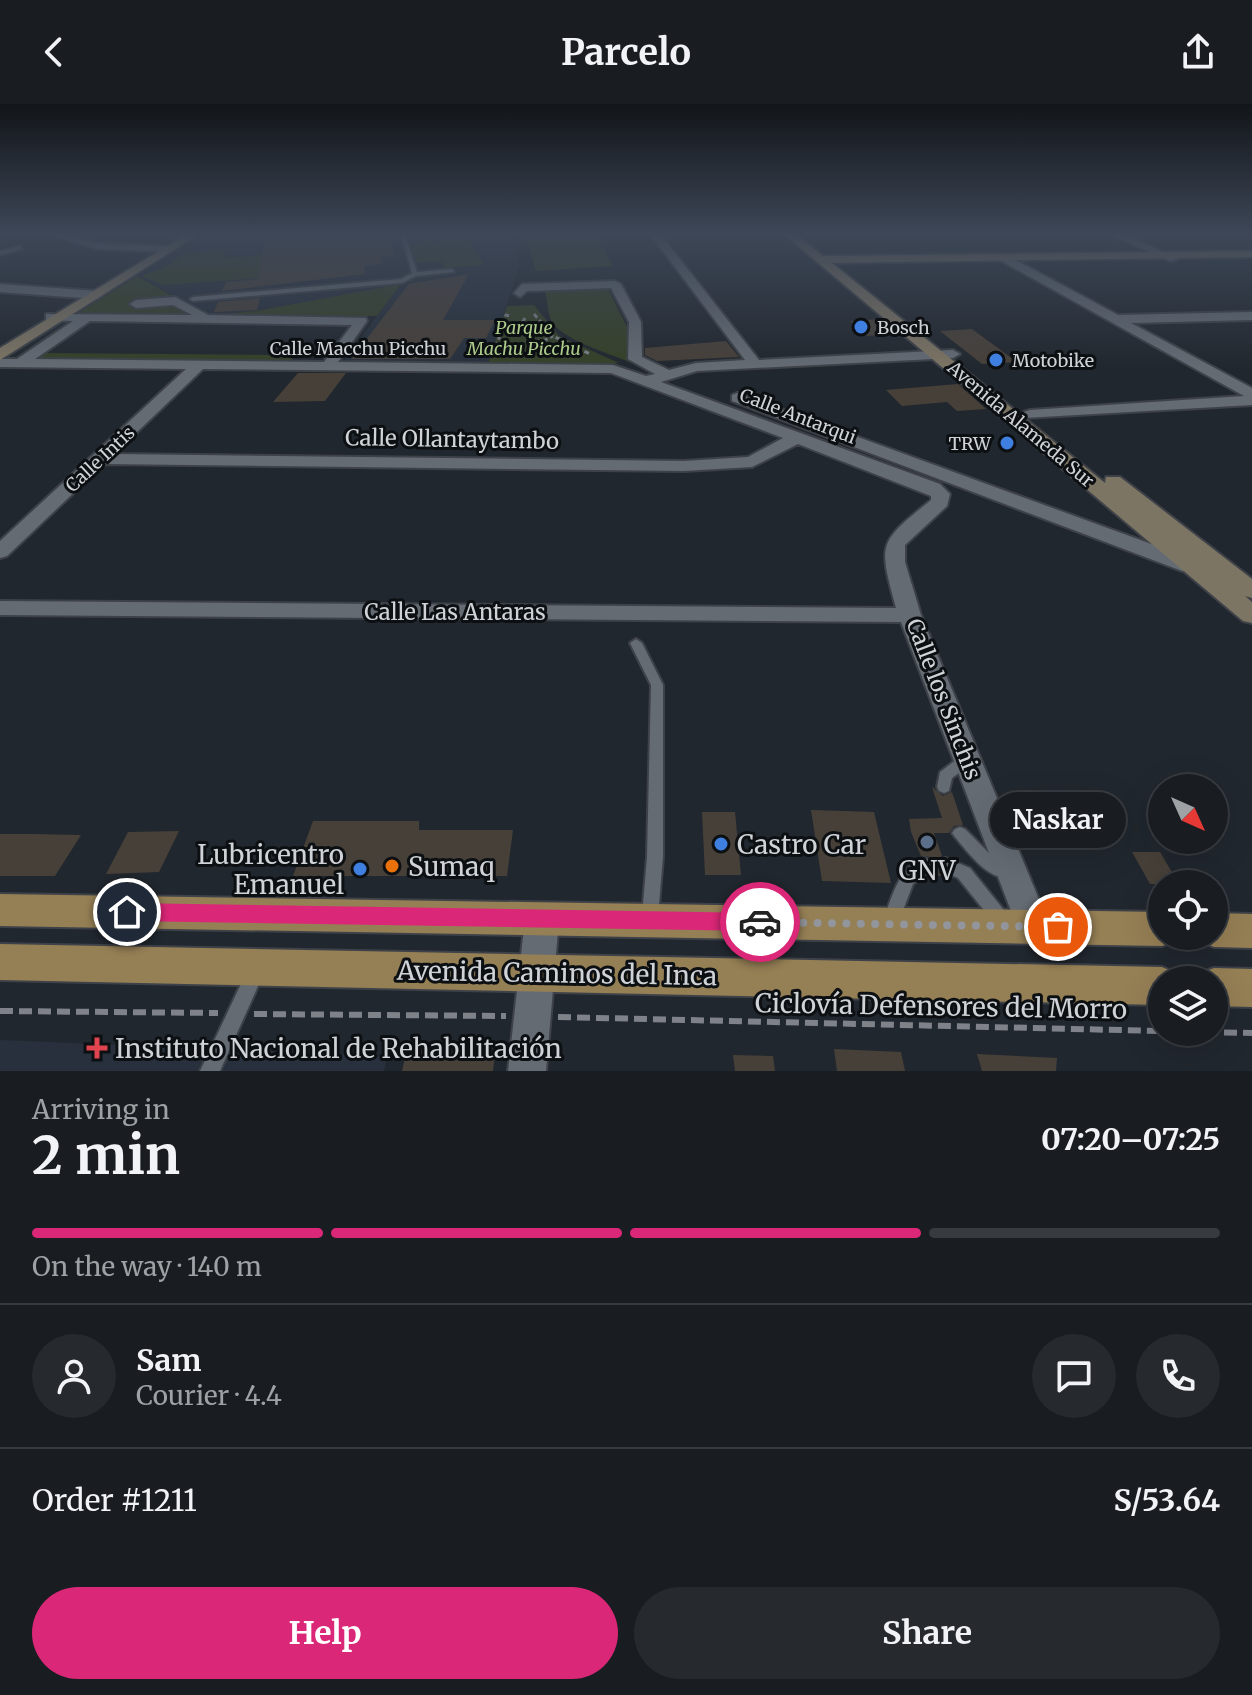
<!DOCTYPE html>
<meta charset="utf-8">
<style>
body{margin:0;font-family:Merriweather,serif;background:#262a2f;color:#f1f3f6;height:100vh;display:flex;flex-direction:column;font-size:30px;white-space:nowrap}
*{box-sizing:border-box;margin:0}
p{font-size:26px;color:#9fa2a5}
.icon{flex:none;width:44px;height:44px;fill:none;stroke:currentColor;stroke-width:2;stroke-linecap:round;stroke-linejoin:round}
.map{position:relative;height:967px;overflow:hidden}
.side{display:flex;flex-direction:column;background:#191d22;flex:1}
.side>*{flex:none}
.needle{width:52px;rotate:135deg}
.fabs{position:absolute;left:1148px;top:670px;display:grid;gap:16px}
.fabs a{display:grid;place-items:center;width:80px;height:80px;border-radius:50%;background:#191d22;box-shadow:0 8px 32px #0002,0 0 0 2px #373b40;font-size:40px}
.pin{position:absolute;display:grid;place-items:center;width:68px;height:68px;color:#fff;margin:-34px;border:4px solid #fff;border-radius:50%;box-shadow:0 2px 8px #0007}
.courier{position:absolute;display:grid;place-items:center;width:80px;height:80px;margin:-40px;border:6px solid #db2777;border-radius:50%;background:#fff;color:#222;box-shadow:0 2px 10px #0007}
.bubble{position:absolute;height:56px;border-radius:28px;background:#191d22;box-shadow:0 8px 32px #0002,0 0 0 2px #373b40;font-size:26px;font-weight:700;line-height:56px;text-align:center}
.summary em{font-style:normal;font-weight:700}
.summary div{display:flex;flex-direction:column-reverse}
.summary{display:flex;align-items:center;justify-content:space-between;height:136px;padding:0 32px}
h1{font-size:52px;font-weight:700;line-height:60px}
.bar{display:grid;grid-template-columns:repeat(4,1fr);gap:12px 8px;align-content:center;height:96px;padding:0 32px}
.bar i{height:10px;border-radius:6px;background:#373b40}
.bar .selected{background:#db2777}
.bar p{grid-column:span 4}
.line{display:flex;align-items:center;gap:20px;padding:0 32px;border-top:2px solid #373b40}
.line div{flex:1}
.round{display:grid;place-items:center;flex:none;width:84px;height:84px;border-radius:42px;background:#262a2f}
.primary-button{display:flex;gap:16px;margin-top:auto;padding:16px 32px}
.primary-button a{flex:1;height:92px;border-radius:48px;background:#db2777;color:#fff;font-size:32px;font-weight:700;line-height:92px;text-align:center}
.primary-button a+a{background:#262a2f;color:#f1f3f6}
header{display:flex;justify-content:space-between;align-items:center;height:104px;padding:0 32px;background:#191d22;font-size:36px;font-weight:700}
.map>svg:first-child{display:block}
.built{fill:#27303c}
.green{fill:#354127}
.building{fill:#474039}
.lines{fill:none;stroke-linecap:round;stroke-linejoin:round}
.lane-casing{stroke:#3e4248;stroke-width:4}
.street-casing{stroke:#3e4248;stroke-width:4}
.secondary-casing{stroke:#3e4248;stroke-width:4}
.primary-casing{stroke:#3e4248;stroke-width:4}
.path-far1{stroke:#7f8389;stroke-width:3;stroke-dasharray:5 3;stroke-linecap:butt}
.path{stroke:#7f8389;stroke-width:6;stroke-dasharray:13 6;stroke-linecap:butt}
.lane{fill:#646b73;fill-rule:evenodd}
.street{fill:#646b73;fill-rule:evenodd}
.secondary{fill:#7d7564;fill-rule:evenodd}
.primary{fill:#957f55;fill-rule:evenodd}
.route{fill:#db2777}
.done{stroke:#92969c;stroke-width:8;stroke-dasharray:0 14.4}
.shop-dot{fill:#3f7fe0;stroke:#0d1013;stroke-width:3}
.service-dot{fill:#5c6f8a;stroke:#0d1013;stroke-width:3}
.food-dot{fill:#e8710a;stroke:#0d1013;stroke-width:3}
.health-dot{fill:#e0444e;stroke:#0d1013;stroke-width:3}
.labels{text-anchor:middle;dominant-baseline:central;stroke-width:6;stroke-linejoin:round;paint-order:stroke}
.far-park-label{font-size:18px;font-style:italic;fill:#adcb8b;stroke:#0d1013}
.far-poi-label{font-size:18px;fill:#cfd2d7;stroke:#0d1013;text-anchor:start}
.far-street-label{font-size:18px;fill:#cfd2d7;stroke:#0d1013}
.street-label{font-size:22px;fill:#cfd2d7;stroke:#0d1013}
.near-poi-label{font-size:26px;fill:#cfd2d7;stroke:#0d1013;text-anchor:start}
.near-street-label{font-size:26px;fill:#cfd2d7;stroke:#0d1013}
</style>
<header><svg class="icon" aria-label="back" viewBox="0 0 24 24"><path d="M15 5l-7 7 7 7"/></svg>Parcelo<svg class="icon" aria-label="share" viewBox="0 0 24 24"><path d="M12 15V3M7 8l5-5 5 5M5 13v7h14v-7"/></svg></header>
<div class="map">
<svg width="1252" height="967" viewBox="0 0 1252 967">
<rect width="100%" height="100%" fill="#21272e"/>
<g class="built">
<path d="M 207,130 L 512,130 L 520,160 L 488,259 L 343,258 L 400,181 L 256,207 L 210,211 L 137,172 Z"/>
<path d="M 0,936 L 387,952 L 384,967 L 0,967 Z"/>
</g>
<g class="green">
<path d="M 525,130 L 595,130 L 613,162 L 536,167 Z"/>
<path d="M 453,131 L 455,137 L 469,136 L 484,161 L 444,164 L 441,157 L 416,159 L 410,141 L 420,140 L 419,133 L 434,132 L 436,139 L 440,138 L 438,132 Z"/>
<path d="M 225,146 L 224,154 L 263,151 L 259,174 L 163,181 L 141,172 L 163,164 L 185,149 Z"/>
<path d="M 137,172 L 180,196 L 165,197 L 192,211 L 75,211 Z"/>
<path d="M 401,180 L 377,212 L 210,211 L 256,207 Z"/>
<path d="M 606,181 L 630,229 L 630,258 C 610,250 560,235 551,216 C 547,206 548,195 544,185 Z"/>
<path d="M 534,201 L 559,232 L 619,259 L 488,259 L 507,202 Z"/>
<path d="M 45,249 L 283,251 L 293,255 L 285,259 L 35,255 Z"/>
</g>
<g class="building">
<path d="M 285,130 L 390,130 L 394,152 L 381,153 L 383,160 L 364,162 L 365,170 L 222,187 L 226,178 L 258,175 L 266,132 Z"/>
<path d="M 469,170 L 443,216 L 495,216 L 486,234 L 464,234 L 450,255 L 351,255 L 409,180 Z"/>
<path d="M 260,194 L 257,206 L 214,208 L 218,198 Z"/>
<path d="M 880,215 L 898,230 L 867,232 L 850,217 Z"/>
<path d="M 972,225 L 1017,258 L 982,260 L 940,227 Z"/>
<path d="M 726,237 L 739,253 L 657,257 L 645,251 L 645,244 Z"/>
<path d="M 298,269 L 346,269 L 325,297 L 273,298 Z"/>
<path d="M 958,280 L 986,305 L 957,307 L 947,298 L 902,302 L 886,286 Z"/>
<path d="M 932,683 L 943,692 L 952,688 L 963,721 L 954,722 L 949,729 L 934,729 L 942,752 L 937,755 L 935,762 L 939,769 L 946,772 L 928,772 L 935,760 L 931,753 L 921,752 L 911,728 L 909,715 L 942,714 Z"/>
<path d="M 811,706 L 874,708 L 891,779 L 822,777 Z"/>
<path d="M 702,708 L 735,708 L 741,771 L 705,771 Z"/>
<path d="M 313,717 L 419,717 L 419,726 L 513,726 L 507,772 L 293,772 Z"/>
<path d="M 179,727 L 159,768 L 106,770 L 128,728 Z"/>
<path d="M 0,730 L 32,730 L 81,731 L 55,772 L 0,772 Z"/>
<path d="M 1132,748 L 1160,748 L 1179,780 L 1150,780 Z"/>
<path d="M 834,945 L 901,948 L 905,967 L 837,967 Z"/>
<path d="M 407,946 L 457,948 L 495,949 L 493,967 L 402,967 Z"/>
<path d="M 977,950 L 1057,954 L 1056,967 L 982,967 Z"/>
<path d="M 733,951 L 773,952 L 775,967 L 735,967 Z"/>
</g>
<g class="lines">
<g class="lane-casing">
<g id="lane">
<path d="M 401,130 L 405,130 L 417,168 L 452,165 L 454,168 L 416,172 L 402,179 L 193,197 L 190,195 L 193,193 L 401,175 L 412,169 Z"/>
<path d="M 20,142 L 22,145 L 0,151 L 0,147 Z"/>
<path d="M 636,535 L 642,539 L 663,581 L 663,753 L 658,812 L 656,817 L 650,820 L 644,817 L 642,812 L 647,753 L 651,581 L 630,539 Z"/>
<path d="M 966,651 L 971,652 L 973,656 L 971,660 L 952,674 L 949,687 L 944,689 L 939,687 L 937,683 L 940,668 L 961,652 Z"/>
<path d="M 960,723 L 965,725 L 992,752 L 1010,763 L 1012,768 L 1010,773 C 989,778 967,747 955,733 L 952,729 L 955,725 Z"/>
<path d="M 924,754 L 930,756 L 932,761 L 930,766 L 913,780 L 897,822 L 891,825 L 885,822 L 883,817 C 892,793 898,764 924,754 Z"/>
<path d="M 946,754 L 970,764 L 1007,810 L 1009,815 L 1007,820 L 1001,823 L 995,820 L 958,774 L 940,766 L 938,761 L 940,756 Z"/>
<path d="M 254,862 L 260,865 L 263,871 L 220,967 L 200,967 L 248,865 Z"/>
</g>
</g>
<g class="street-casing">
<g id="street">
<path d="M 50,130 L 64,130 L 98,139 L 170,142 L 175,145 L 170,148 L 97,145 Z"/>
<path d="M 650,130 L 660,130 L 759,256 L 953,246 L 960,250 L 953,254 L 697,267 L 661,278 L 940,380 L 950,390 L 947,402 L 905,441 L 905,458 L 921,511 L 1050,822 L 1045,833 L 1033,838 L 1021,833 L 901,518 L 0,511 L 0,497 L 896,504 C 878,438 878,439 931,396 L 931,392 L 798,340 L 752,363 L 684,367 L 104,360 L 7,452 L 0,454 L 0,437 L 186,265 L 0,263 L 0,255 L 17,255 L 73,217 L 46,216 L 46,210 L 192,211 L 173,201 L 136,204 L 130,200 L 136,196 L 175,193 L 208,211 L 366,214 L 367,217 L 338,258 L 613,261 L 646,272 L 655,270 L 628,255 L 629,218 L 611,184 L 527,187 L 520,193 L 514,189 L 522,180 L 615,177 L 621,180 L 641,218 L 642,253 L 669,266 L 696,259 L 745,256 ZM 90,217 L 352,221 L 324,258 L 35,255 ZM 203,265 L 611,269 L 783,334 L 748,353 L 684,357 L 114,350 Z"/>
<path d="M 1109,130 L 1122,130 L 1179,155 L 1170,157 Z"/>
<path d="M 998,151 L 1006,151 L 1118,211 L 1252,208 L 1252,216 L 1131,219 L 1252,284 L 1252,301 L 1024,314 L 1024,308 L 1030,306 L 1244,292 L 998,155 Z"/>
<path d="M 0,180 L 97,187 L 103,191 L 97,195 L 0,188 Z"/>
<path d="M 737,289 L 1198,457 L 1201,462 L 1198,467 L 1182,467 L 732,297 L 732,291 Z"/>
<path d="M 542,800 L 554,804 L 559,815 L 546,967 L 508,967 L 525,815 L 530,804 Z"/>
</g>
</g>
<g class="secondary-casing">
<g id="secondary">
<path d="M 187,130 L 199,130 L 0,256 L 0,244 Z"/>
<path d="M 784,130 L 795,130 L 823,152 L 1252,147 L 1252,153 L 832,159 L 1105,379 L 1106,373 L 1120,373 L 1252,475 L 1252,494 L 1245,492 L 1252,498 L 1252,519 L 1243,517 Z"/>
</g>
</g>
<g class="primary-casing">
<g id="primary">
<path d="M 0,790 L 1162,808 L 1162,832 L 1177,832 L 1175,837 L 1162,842 L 0,822 Z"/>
<path d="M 1214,809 L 1252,810 L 1252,844 L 1214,843 L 1201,838 L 1198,832 L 1214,832 Z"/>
<path d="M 0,840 L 1162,863 L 1176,869 L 1179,876 L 1162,876 L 1162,901 L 0,876 Z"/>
<path d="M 1214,864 L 1252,865 L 1252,903 L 1214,902 L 1214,876 L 1197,876 L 1200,869 Z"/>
</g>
</g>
<g class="path-far1">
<path d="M 534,210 L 553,232 L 590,250"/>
<path d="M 525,214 L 521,221 L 537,230 L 537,236"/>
<path d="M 543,237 L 553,232"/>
<path d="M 494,251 L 506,211 L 510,212"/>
</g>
<g class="path">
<path d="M 0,907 L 218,909"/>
<path d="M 254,910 L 506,912"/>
<path d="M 558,913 L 1162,927"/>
<path d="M 1205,928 L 1252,929"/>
</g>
<use href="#lane" class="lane"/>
<use href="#street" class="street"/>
<use href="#secondary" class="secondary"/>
<use href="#primary" class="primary"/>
</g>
<linearGradient id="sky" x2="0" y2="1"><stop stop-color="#121519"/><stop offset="0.49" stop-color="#3d4757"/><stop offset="1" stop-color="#3d4757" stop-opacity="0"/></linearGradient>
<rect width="1252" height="265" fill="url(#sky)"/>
<path class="route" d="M 127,799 L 760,809 L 767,811 L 770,818 L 767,824 L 760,827 L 127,817 L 120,814 L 118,808 L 120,802 Z"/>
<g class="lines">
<path class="done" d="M 760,818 L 1058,823"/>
</g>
<g class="shop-dot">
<circle cx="861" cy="223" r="8"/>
<circle cx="996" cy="256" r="8"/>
<circle cx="1007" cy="339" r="8"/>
<circle cx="721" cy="740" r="8"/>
<circle cx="360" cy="765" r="8"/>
</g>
<circle class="service-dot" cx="927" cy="738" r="8"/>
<circle class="food-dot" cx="392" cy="762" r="8"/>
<path class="health-dot" d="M93 932h8v8h8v8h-8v8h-8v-8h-8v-8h8z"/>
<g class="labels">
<g class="far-park-label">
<text x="524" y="223">Parque<tspan x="524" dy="21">Machu Picchu</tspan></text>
</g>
<g class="far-poi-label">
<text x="877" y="223">Bosch</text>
<text x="1012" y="256">Motobike</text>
<text x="991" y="339" text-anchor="end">TRW</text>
</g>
<g class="far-street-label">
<text x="358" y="244">Calle Macchu Picchu</text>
<text transform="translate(798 312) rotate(21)">Calle Antarqui</text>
<text transform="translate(1021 320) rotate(40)">Avenida Alameda Sur</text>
<text transform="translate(100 355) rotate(-43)">Calle Intis</text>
</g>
<g class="street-label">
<text transform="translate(452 335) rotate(1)">Calle Ollantaytambo</text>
<text x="455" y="508">Calle Las Antaras</text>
<text transform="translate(944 595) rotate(69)">Calle los Sinchis</text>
</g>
<g class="near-poi-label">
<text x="737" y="740">Castro Car</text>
<text x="344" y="750" text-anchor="end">Lubricentro<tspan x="344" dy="30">Emanuel</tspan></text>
<text x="408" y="762">Sumaq</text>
<text x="927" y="766" text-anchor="middle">GNV</text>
<text x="115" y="944">Instituto Nacional de Rehabilitación</text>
</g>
<g class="near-street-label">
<text transform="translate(557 869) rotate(1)">Avenida Caminos del Inca</text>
<text transform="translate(941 902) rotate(1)">Ciclovía Defensores del Morro</text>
</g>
</g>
</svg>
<div class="fabs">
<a><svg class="needle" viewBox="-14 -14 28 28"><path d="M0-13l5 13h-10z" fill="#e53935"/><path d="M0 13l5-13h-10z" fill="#9fa2a5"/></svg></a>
<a><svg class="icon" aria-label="locate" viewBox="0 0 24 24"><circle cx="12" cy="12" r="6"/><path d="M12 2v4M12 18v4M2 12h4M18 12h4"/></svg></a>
<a><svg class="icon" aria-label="layers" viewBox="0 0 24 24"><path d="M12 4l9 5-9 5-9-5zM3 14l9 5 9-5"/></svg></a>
</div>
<div class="pin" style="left:1058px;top:823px;background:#ea580c"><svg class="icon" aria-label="bag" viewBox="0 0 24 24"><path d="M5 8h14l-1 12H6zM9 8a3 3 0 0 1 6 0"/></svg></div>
<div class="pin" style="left:127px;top:808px;background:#1f2937"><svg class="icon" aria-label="home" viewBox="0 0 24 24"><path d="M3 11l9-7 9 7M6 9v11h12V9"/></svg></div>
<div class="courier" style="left:760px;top:818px"><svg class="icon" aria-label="car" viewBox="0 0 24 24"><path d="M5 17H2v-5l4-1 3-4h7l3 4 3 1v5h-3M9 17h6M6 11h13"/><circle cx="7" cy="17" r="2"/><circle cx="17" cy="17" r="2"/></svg></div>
<div class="bubble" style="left:990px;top:688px;width:136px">Naskar</div>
</div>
<section class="side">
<div class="summary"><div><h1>2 min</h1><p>Arriving in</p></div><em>07:20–07:25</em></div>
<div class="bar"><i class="selected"></i><i class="selected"></i><i class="selected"></i><i></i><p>On the way · 140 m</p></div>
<div class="line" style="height:144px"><a class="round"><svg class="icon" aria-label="person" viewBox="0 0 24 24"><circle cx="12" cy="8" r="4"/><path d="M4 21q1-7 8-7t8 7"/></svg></a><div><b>Sam</b><p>Courier · 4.4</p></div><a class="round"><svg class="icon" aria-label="chat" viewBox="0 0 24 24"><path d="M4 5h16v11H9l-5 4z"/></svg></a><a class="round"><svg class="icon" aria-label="phone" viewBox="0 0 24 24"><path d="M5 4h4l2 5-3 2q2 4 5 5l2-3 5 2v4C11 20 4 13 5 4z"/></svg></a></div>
<div class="line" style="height:104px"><div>Order #1211</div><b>S/53.64</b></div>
<div class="primary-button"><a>Help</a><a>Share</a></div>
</section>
